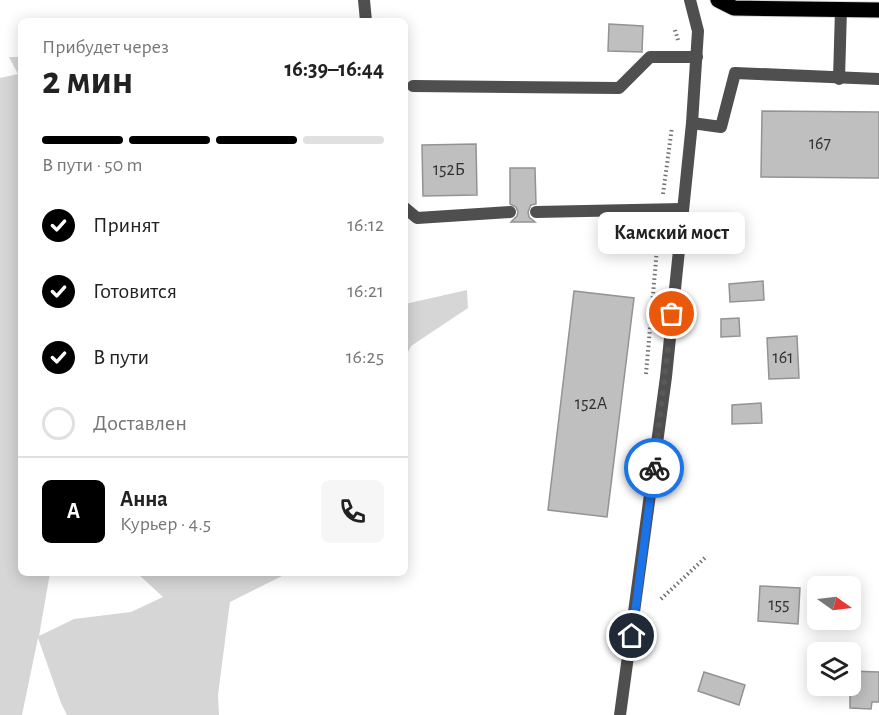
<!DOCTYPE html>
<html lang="ru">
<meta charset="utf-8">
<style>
body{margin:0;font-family:"Alegreya Sans",sans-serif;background:#f6f6f6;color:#222;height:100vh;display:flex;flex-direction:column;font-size:22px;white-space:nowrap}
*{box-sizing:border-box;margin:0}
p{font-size:20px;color:#767676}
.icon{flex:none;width:33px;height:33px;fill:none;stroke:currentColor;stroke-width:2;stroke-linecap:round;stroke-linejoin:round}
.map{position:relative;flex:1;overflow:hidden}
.drawer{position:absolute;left:18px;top:18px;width:390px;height:558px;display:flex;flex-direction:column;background:#fff;border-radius:9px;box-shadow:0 3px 15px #0003}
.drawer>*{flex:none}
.needle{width:39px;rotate:104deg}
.controls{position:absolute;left:807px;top:576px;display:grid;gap:12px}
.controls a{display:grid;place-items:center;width:54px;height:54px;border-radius:9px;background:#fff;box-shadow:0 3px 15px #0003;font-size:30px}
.pin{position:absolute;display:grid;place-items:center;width:51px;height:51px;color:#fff;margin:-26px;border:3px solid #fff;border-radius:50%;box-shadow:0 2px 6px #0007}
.courier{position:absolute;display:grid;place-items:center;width:60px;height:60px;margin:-30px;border:4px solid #1a73e8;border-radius:50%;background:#fff;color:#222;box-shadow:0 2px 8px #0007}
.bubble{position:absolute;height:42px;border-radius:9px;background:#fff;box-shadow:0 3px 15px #0003;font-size:20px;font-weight:600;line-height:42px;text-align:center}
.headline em{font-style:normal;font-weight:600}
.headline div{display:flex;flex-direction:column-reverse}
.headline{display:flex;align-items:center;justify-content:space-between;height:102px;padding:0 24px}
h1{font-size:39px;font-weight:600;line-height:45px}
.bar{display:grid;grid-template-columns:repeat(4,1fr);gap:9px 6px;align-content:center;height:72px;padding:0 24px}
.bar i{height:8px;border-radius:4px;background:#e0e0e0}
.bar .on{background:#000}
.bar p{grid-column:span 4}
.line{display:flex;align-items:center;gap:15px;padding:0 24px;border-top:2px solid #e0e0e0}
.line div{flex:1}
.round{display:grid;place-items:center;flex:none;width:63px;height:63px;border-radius:9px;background:#f6f6f6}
ol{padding:0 24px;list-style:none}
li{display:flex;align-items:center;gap:18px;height:66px}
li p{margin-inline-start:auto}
li .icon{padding:6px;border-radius:50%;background:#000;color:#fff;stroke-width:4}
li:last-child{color:#767676}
li i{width:33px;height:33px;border:3px solid #e0e0e0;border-radius:50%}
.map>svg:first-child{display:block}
.green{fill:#d6d6d6}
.building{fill:#bfbfbf;stroke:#939393;stroke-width:1.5}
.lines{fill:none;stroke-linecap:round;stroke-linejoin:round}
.primary-casing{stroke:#dbdbdb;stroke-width:17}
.path{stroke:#717171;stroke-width:4;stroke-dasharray:1.5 3;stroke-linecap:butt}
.service{stroke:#4f4f4f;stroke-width:12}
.tertiary{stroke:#4f4f4f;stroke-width:12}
.primary{stroke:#000;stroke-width:15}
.done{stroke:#595959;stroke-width:6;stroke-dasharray:0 10.8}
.route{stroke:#1a73e8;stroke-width:8}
.labels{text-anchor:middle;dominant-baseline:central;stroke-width:6;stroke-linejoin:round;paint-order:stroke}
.number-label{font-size:18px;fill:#303030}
</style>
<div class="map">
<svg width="879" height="715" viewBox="0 0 879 715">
<rect width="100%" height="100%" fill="#fff"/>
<g class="green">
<path d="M 9,57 L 21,57 L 21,573 L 50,573 L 39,636 L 74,619 L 131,612 L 163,597 L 137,573 L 281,573 L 282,576 L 230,602 L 218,695 L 219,715 L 67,715 L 61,703 L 38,638 L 22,715 L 0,715 L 0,78 L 18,74 Z"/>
<path d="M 467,290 L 468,308 L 411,346 L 405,358 L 405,304 Z"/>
</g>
<g class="building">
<path d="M 609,24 L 643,26 L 642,52 L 608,51 Z"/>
<path d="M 762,111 L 879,112 L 879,178 L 761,177 Z"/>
<path d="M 476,144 L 477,195 L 423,196 L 422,145 Z"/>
<path d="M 510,168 L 535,168 L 536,204 L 531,205 L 528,212 L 529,217 L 535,222 L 511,222 L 517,216 L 518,212 L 516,207 L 510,204 Z"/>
<path d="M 763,281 L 764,300 L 730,302 L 729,284 Z"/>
<path d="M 574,291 L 634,298 L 607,517 L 548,510 Z"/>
<path d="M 739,318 L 740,336 L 721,337 L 721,319 Z"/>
<path d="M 797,336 L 799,378 L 769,379 L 767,338 Z"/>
<path d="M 761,403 L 762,423 L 732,424 L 732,405 Z"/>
<path d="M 760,586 L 800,588 L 798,624 L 758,621 Z"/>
<path d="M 850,671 L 879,672 L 879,702 L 872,702 L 871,709 L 850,708 Z"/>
<path d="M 704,672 L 745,685 L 739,705 L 698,691 Z"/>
</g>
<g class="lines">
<g class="primary-casing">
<path id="primary" d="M 718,0 L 734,8 L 879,10"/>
</g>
<g class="path">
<path d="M 675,30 L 678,40"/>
<path d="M 663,194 L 672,127"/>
<path d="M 646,374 L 659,226"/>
<path d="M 661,599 L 707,556"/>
</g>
<g class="service">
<path d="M 364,0 L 366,21"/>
<path d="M 839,79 L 841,9"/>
<path d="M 413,86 L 619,88 L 650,57 L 697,57"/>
<path d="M 692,123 L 721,127 L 735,73 L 879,79"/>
<path d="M 405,208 L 417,218 L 510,212"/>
<path d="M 536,212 L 682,209"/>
</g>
<path class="tertiary" d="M 620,715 L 666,377 L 692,123 L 698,31 L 690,0"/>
<use href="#primary" class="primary"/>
</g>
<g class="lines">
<path class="done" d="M 654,468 L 672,314"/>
<path class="route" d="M 632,636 L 654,468"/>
</g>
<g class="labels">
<g class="number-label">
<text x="820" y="144">167</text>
<text x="449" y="170">152Б</text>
<text x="783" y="358">161</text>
<text x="591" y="404">152А</text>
<text x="779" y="605">155</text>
</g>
</g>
</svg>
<div class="controls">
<a><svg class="needle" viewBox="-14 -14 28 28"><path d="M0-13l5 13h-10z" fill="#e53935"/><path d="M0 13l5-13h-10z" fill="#767676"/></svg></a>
<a><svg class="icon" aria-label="layers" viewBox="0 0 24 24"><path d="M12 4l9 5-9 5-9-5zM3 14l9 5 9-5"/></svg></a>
</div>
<div class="pin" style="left:672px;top:314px;background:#ea580c"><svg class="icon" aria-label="bag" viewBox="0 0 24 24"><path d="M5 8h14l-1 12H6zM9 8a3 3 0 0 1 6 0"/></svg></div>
<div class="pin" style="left:632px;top:636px;background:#1f2937"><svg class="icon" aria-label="home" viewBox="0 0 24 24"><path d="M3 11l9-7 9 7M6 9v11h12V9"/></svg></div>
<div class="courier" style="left:654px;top:468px"><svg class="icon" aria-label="bike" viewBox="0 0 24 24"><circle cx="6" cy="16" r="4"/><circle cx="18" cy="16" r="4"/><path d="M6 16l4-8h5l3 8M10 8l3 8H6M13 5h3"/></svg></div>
<div class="bubble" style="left:598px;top:212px;width:147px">Камский мост</div>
<section class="drawer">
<div class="headline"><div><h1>2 мин</h1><p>Прибудет через</p></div><em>16:39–16:44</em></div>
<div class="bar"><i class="on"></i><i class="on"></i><i class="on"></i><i></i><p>В пути · 50 m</p></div>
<ol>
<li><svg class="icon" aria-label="check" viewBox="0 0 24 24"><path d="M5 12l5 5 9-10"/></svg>Принят<p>16:12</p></li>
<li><svg class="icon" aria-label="check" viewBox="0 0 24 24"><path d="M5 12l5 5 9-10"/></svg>Готовится<p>16:21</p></li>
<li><svg class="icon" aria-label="check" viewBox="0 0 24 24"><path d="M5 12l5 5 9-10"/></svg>В пути<p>16:25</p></li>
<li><i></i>Доставлен</li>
</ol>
<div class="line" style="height:108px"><b class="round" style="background:#000;color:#fff">А</b><div><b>Анна</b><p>Курьер · 4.5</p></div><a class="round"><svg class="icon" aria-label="phone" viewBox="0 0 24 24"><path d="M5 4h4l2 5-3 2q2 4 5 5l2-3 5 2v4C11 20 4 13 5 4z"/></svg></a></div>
</section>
</div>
